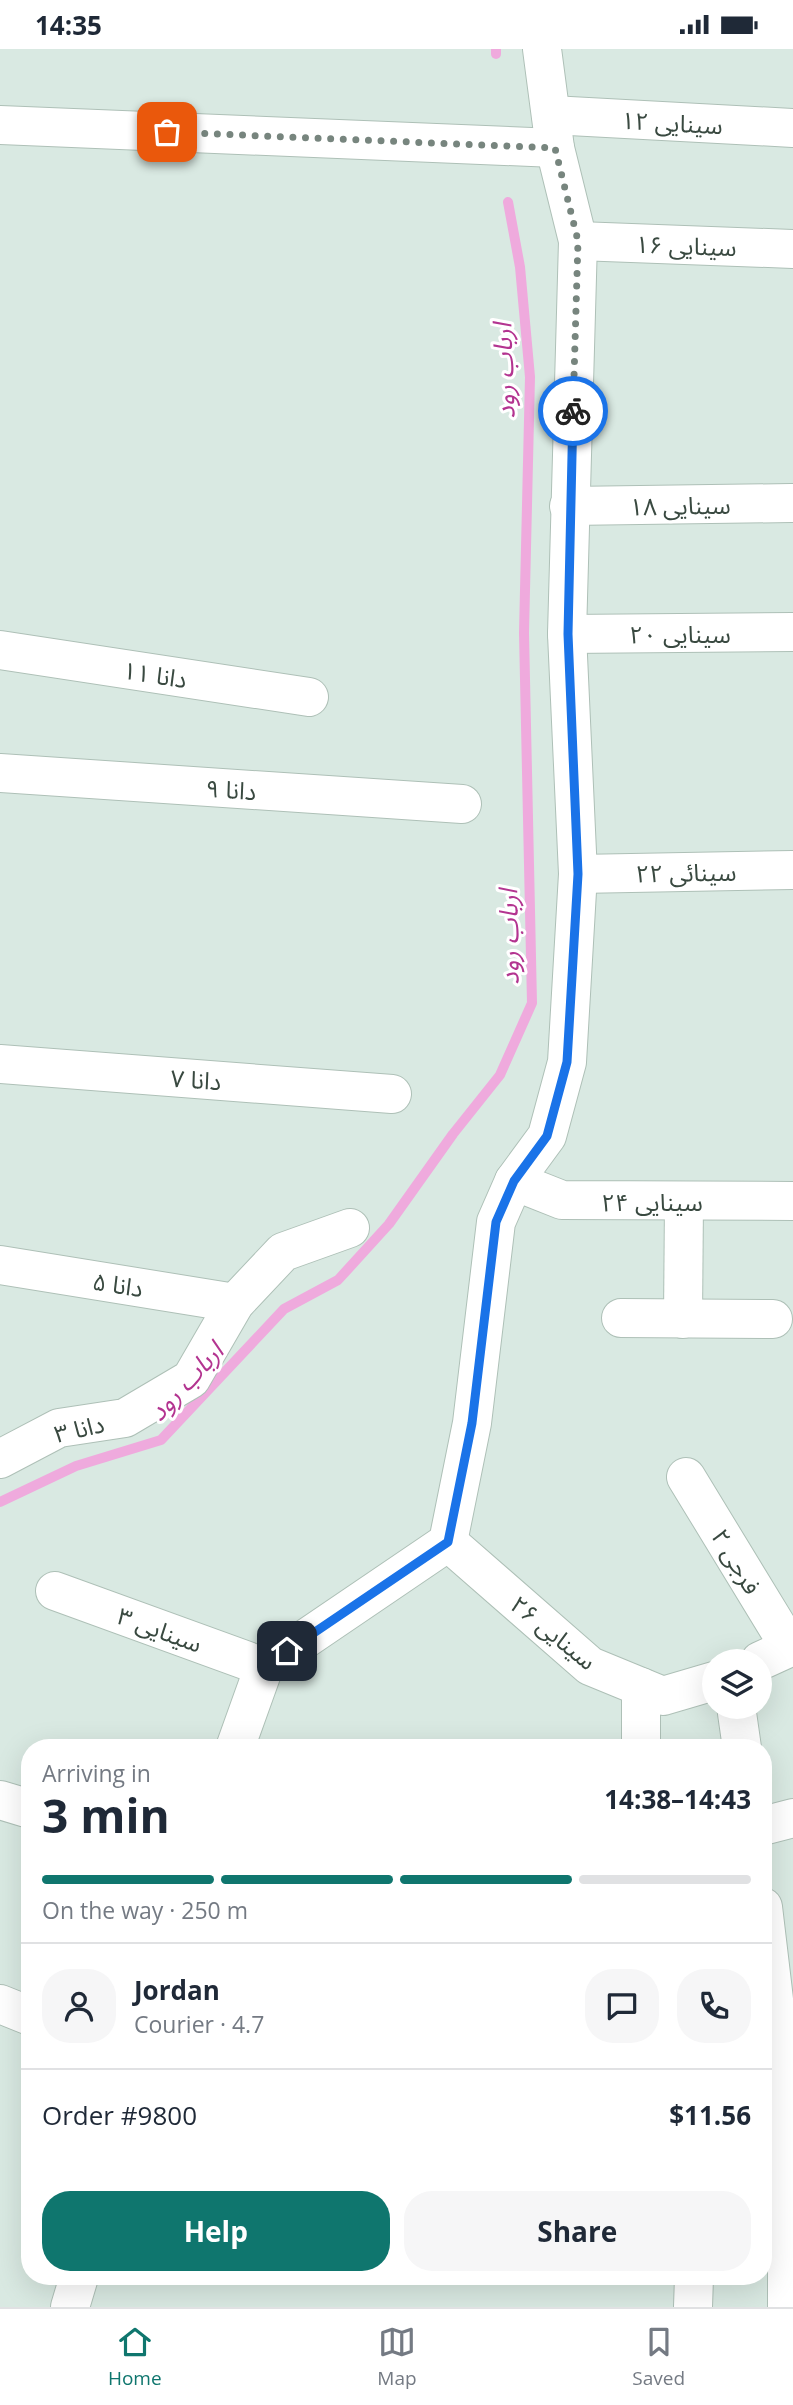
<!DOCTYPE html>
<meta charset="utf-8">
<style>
body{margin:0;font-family:"Open Sans","Noto Sans Arabic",sans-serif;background:#f6f6f7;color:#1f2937;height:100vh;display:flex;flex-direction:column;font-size:26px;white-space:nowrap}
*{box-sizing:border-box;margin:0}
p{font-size:23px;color:#747a83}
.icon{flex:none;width:38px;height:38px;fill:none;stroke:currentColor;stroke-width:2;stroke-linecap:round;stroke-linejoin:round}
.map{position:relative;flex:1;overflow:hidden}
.drawer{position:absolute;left:21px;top:1690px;width:751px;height:546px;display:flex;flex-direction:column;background:#fff;border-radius:28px;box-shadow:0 7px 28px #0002}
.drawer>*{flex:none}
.buttons{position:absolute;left:702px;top:1600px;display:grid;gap:14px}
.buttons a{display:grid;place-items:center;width:70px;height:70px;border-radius:50%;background:#fff;box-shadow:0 7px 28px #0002;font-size:35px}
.pin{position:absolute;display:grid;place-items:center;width:60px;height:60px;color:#fff;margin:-30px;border-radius:14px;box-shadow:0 4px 10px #0006}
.courier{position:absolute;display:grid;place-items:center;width:70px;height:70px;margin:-35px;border:5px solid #1a73e8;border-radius:50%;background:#fff;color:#222;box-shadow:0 2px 9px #0007}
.head em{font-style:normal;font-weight:700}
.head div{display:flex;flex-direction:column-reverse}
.head{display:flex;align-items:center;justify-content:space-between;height:119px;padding:0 21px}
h1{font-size:46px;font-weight:700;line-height:52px}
.bar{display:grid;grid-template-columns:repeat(4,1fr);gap:10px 7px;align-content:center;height:84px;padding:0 21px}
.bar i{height:9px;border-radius:5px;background:#e0e1e3}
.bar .current{background:#0f766e}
.bar p{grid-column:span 4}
.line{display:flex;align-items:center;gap:18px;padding:0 21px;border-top:2px solid #e0e1e3}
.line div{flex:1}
.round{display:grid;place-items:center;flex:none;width:74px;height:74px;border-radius:28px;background:#f6f6f7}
.button{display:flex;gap:14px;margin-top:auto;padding:14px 21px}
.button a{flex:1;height:80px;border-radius:28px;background:#0f766e;color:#fff;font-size:28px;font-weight:700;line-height:80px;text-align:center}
.button a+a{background:#f6f6f7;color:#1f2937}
.status{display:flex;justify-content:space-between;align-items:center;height:49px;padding:0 35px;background:#fff;direction:ltr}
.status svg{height:19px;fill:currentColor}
.dock{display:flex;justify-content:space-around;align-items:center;height:98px;border-top:2px solid #e0e1e3;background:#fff;font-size:19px;color:#747a83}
.dock a{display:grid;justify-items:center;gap:4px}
.dock .current{color:#0f766e}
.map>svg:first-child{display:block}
.residential{fill:#d9e9e2;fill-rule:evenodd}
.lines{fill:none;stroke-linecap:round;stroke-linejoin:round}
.stream{stroke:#efaadd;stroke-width:10}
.minor-casing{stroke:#aec0b7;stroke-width:40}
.tertiary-casing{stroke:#aec0b7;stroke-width:40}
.minor{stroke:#fff;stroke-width:38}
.tertiary{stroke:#fff;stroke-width:38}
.done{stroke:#77857e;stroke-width:7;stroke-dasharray:0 12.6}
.route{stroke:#1a73e8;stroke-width:9}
.labels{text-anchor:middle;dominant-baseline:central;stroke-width:6;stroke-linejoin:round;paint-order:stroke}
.street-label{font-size:24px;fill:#394940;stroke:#fff}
.water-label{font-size:26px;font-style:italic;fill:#b33490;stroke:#fff}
</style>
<div class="status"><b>14:35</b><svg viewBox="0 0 49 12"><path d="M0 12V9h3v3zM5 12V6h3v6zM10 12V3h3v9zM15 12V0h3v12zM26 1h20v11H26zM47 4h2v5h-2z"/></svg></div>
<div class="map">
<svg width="793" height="2258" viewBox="0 0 793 2258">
<rect width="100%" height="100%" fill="#ebf5f1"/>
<path class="residential" d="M 0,0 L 793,0 L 793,2258 L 0,2258 ZM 714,1612 L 760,1612 L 760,1657 L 714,1657 ZM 30,1699 L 763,1699 L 763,2228 L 30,2228 Z"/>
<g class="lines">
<g class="stream">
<path d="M 496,0 L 496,5"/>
<path d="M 0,1453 L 76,1417 L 161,1391 L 284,1260 L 338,1231 L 389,1175 L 453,1085 L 500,1026 L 532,954 L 524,584 L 530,328 L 520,218 L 508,153"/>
</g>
<g class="minor-casing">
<g id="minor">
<path d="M 551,66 L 793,79"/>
<path d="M 578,192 L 793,200"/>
<path d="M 569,457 L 791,454"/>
<path d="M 567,585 L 793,583"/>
<path d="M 0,601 L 309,648"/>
<path d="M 0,724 L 462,755"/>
<path d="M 578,825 L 793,821"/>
<path d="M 0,1015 L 392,1045"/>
<path d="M 514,1132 L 562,1151 L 793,1152"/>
<path d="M 0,1216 L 235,1254"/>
<path d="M 621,1269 L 773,1270"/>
<path d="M 683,1270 L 684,1152"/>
<path d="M 0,1410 L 59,1379 L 125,1369 L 191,1330 L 235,1254 L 283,1203 L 350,1179"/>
<path d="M 686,1428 L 789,1597"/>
<path d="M 448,1493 L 590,1617 L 663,1647 L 714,1632"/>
<path d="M 55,1542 L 264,1618"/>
<path d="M 760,1612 L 793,1597"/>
<path d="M 736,1657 L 742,1699"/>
<path d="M 235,1699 L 264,1618 L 448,1493 L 472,1374 L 496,1173 L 514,1132 L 547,1087 L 567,1013 L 578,825 L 567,585 L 578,192 L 555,99 L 542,0"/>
<path d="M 641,1699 L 641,1638"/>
<path d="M 0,1751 L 30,1760"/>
<path d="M 763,1777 L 793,1769"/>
<path d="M 763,1858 L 787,2060 L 787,2258"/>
<path d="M 0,1955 L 30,1967"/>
<path d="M 70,2258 L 79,2228"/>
<path d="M 693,2258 L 694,2228"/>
</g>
</g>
<g class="tertiary-casing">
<path id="tertiary" d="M 0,76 L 555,99"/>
</g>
<use href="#minor" class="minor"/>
<use href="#tertiary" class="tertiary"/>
</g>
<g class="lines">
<path class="done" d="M 167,83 L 555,99 L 578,192 L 573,362"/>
<path class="route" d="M 287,1602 L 448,1493 L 472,1374 L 496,1173 L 514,1132 L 547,1087 L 567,1013 L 578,825 L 568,585 L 573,362"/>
</g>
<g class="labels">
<g class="street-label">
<text transform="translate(672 73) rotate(3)">سینایی ۱۲</text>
<text transform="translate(686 196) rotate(2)">سینایی ۱۶</text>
<text transform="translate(680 456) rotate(-1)">سینایی ۱۸</text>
<text x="680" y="584">سینایی ۲۰</text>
<text transform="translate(155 625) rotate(9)">دانا ۱۱</text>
<text transform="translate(231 740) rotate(4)">دانا ۹</text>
<text transform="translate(686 823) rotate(-1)">سینائی ۲۲</text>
<text transform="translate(196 1030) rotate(4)">دانا ۷</text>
<text x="652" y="1152">سینایی ۲۴</text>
<text transform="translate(118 1235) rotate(9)">دانا ۵</text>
<text transform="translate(79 1379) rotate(-13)">دانا ۳</text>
<text transform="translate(737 1512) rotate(59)">فرجی ۲</text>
<text transform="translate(160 1580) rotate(20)">سینایی ۳</text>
<text transform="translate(554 1583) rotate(39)">سینایی ۲۶</text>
</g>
<g class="water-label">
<text transform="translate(503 322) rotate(-92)">ارباب رود</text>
<text transform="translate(508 888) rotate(-91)">ارباب رود</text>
<text transform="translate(185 1332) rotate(-47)">ارباب رود</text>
</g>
</g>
</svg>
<div class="buttons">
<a><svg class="icon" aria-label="layers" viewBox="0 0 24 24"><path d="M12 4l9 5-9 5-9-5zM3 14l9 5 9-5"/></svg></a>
</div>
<div class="pin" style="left:167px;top:83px;background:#ea580c"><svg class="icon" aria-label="bag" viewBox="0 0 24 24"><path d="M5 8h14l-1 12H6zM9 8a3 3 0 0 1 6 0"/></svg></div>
<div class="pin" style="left:287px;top:1602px;background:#1f2937"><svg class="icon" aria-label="home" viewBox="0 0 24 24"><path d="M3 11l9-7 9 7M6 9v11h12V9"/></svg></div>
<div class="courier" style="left:573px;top:362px"><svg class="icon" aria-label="bike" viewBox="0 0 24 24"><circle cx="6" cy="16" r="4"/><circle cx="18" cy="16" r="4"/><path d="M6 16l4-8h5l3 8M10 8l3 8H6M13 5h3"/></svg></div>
<section class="drawer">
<div class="head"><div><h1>3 min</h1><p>Arriving in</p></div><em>14:38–14:43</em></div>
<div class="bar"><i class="current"></i><i class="current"></i><i class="current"></i><i></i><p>On the way · 250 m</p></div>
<div class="line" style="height:126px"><a class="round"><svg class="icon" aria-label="person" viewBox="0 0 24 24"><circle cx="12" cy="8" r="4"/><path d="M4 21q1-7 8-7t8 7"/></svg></a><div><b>Jordan</b><p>Courier · 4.7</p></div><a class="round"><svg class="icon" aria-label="chat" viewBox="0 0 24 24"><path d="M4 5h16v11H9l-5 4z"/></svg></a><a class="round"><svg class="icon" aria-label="phone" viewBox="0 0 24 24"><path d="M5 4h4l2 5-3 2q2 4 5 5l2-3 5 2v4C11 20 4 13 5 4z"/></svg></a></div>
<div class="line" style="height:91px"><div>Order #9800</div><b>$11.56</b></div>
<div class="button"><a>Help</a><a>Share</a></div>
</section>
</div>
<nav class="dock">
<a class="current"><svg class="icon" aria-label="home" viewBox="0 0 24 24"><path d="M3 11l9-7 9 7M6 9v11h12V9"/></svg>Home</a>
<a><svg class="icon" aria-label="map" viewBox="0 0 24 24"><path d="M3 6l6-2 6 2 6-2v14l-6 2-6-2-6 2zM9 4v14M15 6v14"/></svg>Map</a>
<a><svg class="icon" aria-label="saved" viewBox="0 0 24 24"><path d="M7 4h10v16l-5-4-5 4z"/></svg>Saved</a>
</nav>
